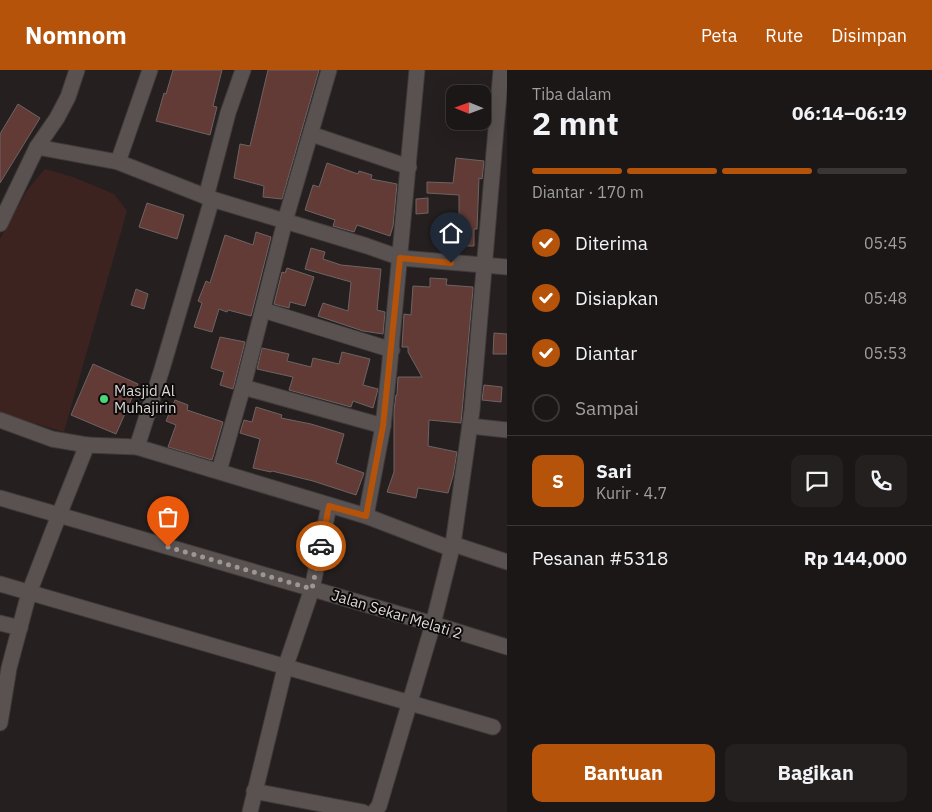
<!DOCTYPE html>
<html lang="id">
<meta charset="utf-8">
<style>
body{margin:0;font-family:"IBM Plex Sans",sans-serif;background:#252020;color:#f1f3f6;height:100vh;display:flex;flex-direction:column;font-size:19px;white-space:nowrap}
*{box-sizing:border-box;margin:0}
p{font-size:16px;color:#a09fa1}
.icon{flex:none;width:28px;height:28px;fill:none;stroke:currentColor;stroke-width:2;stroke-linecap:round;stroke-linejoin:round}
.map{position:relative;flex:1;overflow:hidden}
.details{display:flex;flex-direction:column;background:#1c1717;width:425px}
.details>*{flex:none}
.needle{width:32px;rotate:271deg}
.tools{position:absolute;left:446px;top:15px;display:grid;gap:10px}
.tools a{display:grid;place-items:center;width:45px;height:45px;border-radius:10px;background:#1c1717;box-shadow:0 5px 20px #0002,0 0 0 1px #3a3636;font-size:25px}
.pin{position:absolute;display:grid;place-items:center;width:42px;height:42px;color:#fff;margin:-51px -21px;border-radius:50% 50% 50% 0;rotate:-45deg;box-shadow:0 0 5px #0007}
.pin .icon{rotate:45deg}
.courier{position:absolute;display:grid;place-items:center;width:50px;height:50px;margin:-25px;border:4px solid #b45309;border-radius:50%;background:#fff;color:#222;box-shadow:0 1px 6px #0007}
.overview em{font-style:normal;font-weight:700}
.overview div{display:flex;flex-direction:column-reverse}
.overview{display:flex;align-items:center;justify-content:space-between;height:85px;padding:0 25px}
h1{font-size:32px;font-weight:700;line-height:38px}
.bar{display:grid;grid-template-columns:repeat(4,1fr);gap:8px 5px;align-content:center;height:60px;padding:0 25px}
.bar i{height:6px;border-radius:4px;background:#3a3636}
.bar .active{background:#b45309}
.bar p{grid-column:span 4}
.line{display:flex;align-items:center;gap:12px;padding:0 25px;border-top:1px solid #3a3636}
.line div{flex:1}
.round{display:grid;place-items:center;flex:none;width:52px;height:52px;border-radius:10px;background:#252020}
ol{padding:0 25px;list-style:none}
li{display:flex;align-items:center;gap:15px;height:55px}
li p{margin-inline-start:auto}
li .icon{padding:5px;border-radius:50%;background:#b45309;color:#fff;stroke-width:4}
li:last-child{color:#a09fa1}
li i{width:28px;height:28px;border:2px solid #3a3636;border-radius:50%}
.primary-button{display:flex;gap:10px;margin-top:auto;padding:10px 25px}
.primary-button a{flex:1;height:58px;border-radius:10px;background:#b45309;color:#fff;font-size:20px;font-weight:700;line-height:58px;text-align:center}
.primary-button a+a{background:#252020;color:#f1f3f6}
header{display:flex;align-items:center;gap:30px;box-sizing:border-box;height:70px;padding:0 25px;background:#b45309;color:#fff}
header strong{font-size:24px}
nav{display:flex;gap:28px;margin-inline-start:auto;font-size:18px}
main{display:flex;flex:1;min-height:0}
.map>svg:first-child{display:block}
.green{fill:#3c2320}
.building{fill:#633b36;stroke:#6b6463}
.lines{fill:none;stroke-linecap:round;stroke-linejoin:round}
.street-casing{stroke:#3f3a3a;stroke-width:17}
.street{stroke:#595250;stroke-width:15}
.done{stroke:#9b9796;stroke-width:5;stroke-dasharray:0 9}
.route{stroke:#b45309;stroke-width:6}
.poi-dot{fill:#49d778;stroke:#0d0a0a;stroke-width:2}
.labels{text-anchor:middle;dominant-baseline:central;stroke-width:4;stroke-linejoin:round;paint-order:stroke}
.poi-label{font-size:15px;fill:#dbd7d6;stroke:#0d0a0a;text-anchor:start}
.street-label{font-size:15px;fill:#dbd7d6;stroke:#0d0a0a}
</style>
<header>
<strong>Nomnom</strong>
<nav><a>Peta</a><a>Rute</a><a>Disimpan</a></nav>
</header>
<main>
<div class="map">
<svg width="507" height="742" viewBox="0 0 507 742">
<rect width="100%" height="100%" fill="#251f1f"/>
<path class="green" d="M 45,99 L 73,107 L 114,124 L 127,141 L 64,362 L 0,343 L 0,169 L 28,119 Z"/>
<g class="building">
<path d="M 173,0 L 222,0 L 213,36 L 217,37 L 210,65 L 156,51 L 164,23 L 166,24 Z"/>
<path d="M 268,0 L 319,0 L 282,129 L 263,127 L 264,116 L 234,108 L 240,74 L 250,76 Z"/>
<path d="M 18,34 L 40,48 L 0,113 L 0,64 Z"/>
<path d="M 456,88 L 484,91 L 482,109 L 479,108 L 477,159 L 474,159 L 474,176 L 457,176 L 458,160 L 459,160 L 459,125 L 427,123 L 427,112 L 453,113 Z"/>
<path d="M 327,93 L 358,104 L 359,101 L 372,105 L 371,109 L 397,114 L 393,156 L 390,166 L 357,155 L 354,162 L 333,156 L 335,150 L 305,140 L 313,115 L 319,117 Z"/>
<path d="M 428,128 L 428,143 L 416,144 L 416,129 Z"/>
<path d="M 147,133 L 184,145 L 177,169 L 139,157 Z"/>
<path d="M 256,162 L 271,167 L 251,246 L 228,240 L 227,242 L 219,239 L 212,262 L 194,257 L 202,233 L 198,231 L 206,211 L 210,213 L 225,165 L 253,175 Z"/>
<path d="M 311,178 L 325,182 L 323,189 L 341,195 L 381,199 L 377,240 L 385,242 L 383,264 L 363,261 L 318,246 L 323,233 L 348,241 L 351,212 L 305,199 Z"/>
<path d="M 287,198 L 314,207 L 305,236 L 290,232 L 289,238 L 274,234 L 282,202 L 285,203 Z"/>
<path d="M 430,208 L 447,209 L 446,215 L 473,217 L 473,219 L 461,353 L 429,350 L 428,376 L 457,382 L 453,406 L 448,423 L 418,418 L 416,428 L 387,422 L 394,402 L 394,341 L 396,325 L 397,325 L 398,307 L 422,307 L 408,282 L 408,277 L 402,277 L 404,244 L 411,245 L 413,216 L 430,217 Z"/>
<path d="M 136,219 L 148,224 L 144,239 L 131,235 Z"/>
<path d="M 494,263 L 507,264 L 507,284 L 493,284 Z"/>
<path d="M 220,267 L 245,272 L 233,319 L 220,315 L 224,302 L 211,298 Z"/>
<path d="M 262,278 L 289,284 L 287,291 L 311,297 L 313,288 L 339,294 L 342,282 L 370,289 L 363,315 L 378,319 L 373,338 L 353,331 L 351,337 L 289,320 L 293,307 L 257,299 Z"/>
<path d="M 93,294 L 138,314 L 116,364 L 71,345 Z"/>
<path d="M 484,315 L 502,317 L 501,332 L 482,330 Z"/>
<path d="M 175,330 L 188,335 L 187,340 L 223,352 L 212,390 L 168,377 L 176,355 L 166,351 Z"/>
<path d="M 256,337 L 282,345 L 281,348 L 311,354 L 344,364 L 336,393 L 364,403 L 356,425 L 313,411 L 272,401 L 271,402 L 253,398 L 260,369 L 240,363 L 244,350 L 252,352 Z"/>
</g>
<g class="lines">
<g class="street-casing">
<g id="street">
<path d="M 150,0 L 118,92 L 212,129 L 367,176 L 401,188 L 507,197"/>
<path d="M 311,64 L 409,97"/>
<path d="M 37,77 L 118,92"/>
<path d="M 206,127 L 228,43 L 243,0"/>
<path d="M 0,154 L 37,77 L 57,48 L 68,27 L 77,0"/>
<path d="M 263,240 L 392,280"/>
<path d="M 243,317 L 383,356"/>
<path d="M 0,350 L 52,369 L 87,375 L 59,445 L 433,554 L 507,577"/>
<path d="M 470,356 L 507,360"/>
<path d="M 87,375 L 137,377 L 366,446 L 452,479"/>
<path d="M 137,377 L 162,299 L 212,129"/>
<path d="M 219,401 L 243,317 L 285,151 L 329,0"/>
<path d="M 0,428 L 59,445 L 29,523 L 9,598 L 0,653"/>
<path d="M 366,446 L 383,356 L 389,301 L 417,0"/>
<path d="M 453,474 L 507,492"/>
<path d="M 0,514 L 493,657"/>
<path d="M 0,553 L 20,558"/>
<path d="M 254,721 L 363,742"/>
<path d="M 250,742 L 285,598 L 312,519 L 329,436"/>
<path d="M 374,742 L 379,736 L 433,554 L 453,474 L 472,340 L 501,0"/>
</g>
</g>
<use href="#street" class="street"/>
</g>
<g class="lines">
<path class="done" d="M 168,477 L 312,519 L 321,476"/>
<path class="route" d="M 321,476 L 329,436 L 366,446 L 383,356 L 400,188 L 451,193"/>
</g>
<circle class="poi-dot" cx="104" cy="329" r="5"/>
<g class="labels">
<g class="poi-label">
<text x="114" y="320">Masjid Al<tspan x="114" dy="17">Muhajirin</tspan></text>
</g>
<g class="street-label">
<text transform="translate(397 544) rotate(17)">Jalan Sekar Melati 2</text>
</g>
</g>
</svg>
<div class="tools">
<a><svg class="needle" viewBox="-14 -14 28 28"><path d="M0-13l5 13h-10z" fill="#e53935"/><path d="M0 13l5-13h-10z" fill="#a09fa1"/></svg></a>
</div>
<div class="pin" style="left:168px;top:477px;background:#ea580c"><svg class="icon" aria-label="bag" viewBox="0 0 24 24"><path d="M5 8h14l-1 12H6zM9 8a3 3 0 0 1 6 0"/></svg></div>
<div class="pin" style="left:451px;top:193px;background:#1f2937"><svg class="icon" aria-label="home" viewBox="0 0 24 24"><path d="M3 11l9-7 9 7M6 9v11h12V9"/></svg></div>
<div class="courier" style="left:321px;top:476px"><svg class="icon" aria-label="car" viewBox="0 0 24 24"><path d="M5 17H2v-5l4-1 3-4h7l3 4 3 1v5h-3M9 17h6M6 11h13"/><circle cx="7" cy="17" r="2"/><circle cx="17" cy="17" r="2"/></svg></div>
</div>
<section class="details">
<div class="overview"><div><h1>2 mnt</h1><p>Tiba dalam</p></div><em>06:14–06:19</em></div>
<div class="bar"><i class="active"></i><i class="active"></i><i class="active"></i><i></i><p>Diantar · 170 m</p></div>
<ol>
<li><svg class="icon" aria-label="check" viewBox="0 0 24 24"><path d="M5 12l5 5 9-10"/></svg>Diterima<p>05:45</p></li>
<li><svg class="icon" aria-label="check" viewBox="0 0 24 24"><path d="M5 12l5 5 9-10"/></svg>Disiapkan<p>05:48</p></li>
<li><svg class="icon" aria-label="check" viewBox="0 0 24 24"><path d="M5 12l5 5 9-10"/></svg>Diantar<p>05:53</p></li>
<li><i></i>Sampai</li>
</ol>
<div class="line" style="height:90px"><b class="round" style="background:#b45309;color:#fff">S</b><div><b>Sari</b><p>Kurir · 4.7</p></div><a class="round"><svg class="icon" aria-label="chat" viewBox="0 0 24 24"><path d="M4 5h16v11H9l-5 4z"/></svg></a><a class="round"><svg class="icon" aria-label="phone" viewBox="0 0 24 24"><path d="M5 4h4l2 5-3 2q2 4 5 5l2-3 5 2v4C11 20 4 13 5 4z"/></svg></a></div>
<div class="line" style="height:65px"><div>Pesanan #5318</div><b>Rp 144,000</b></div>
<div class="primary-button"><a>Bantuan</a><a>Bagikan</a></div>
</section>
</main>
